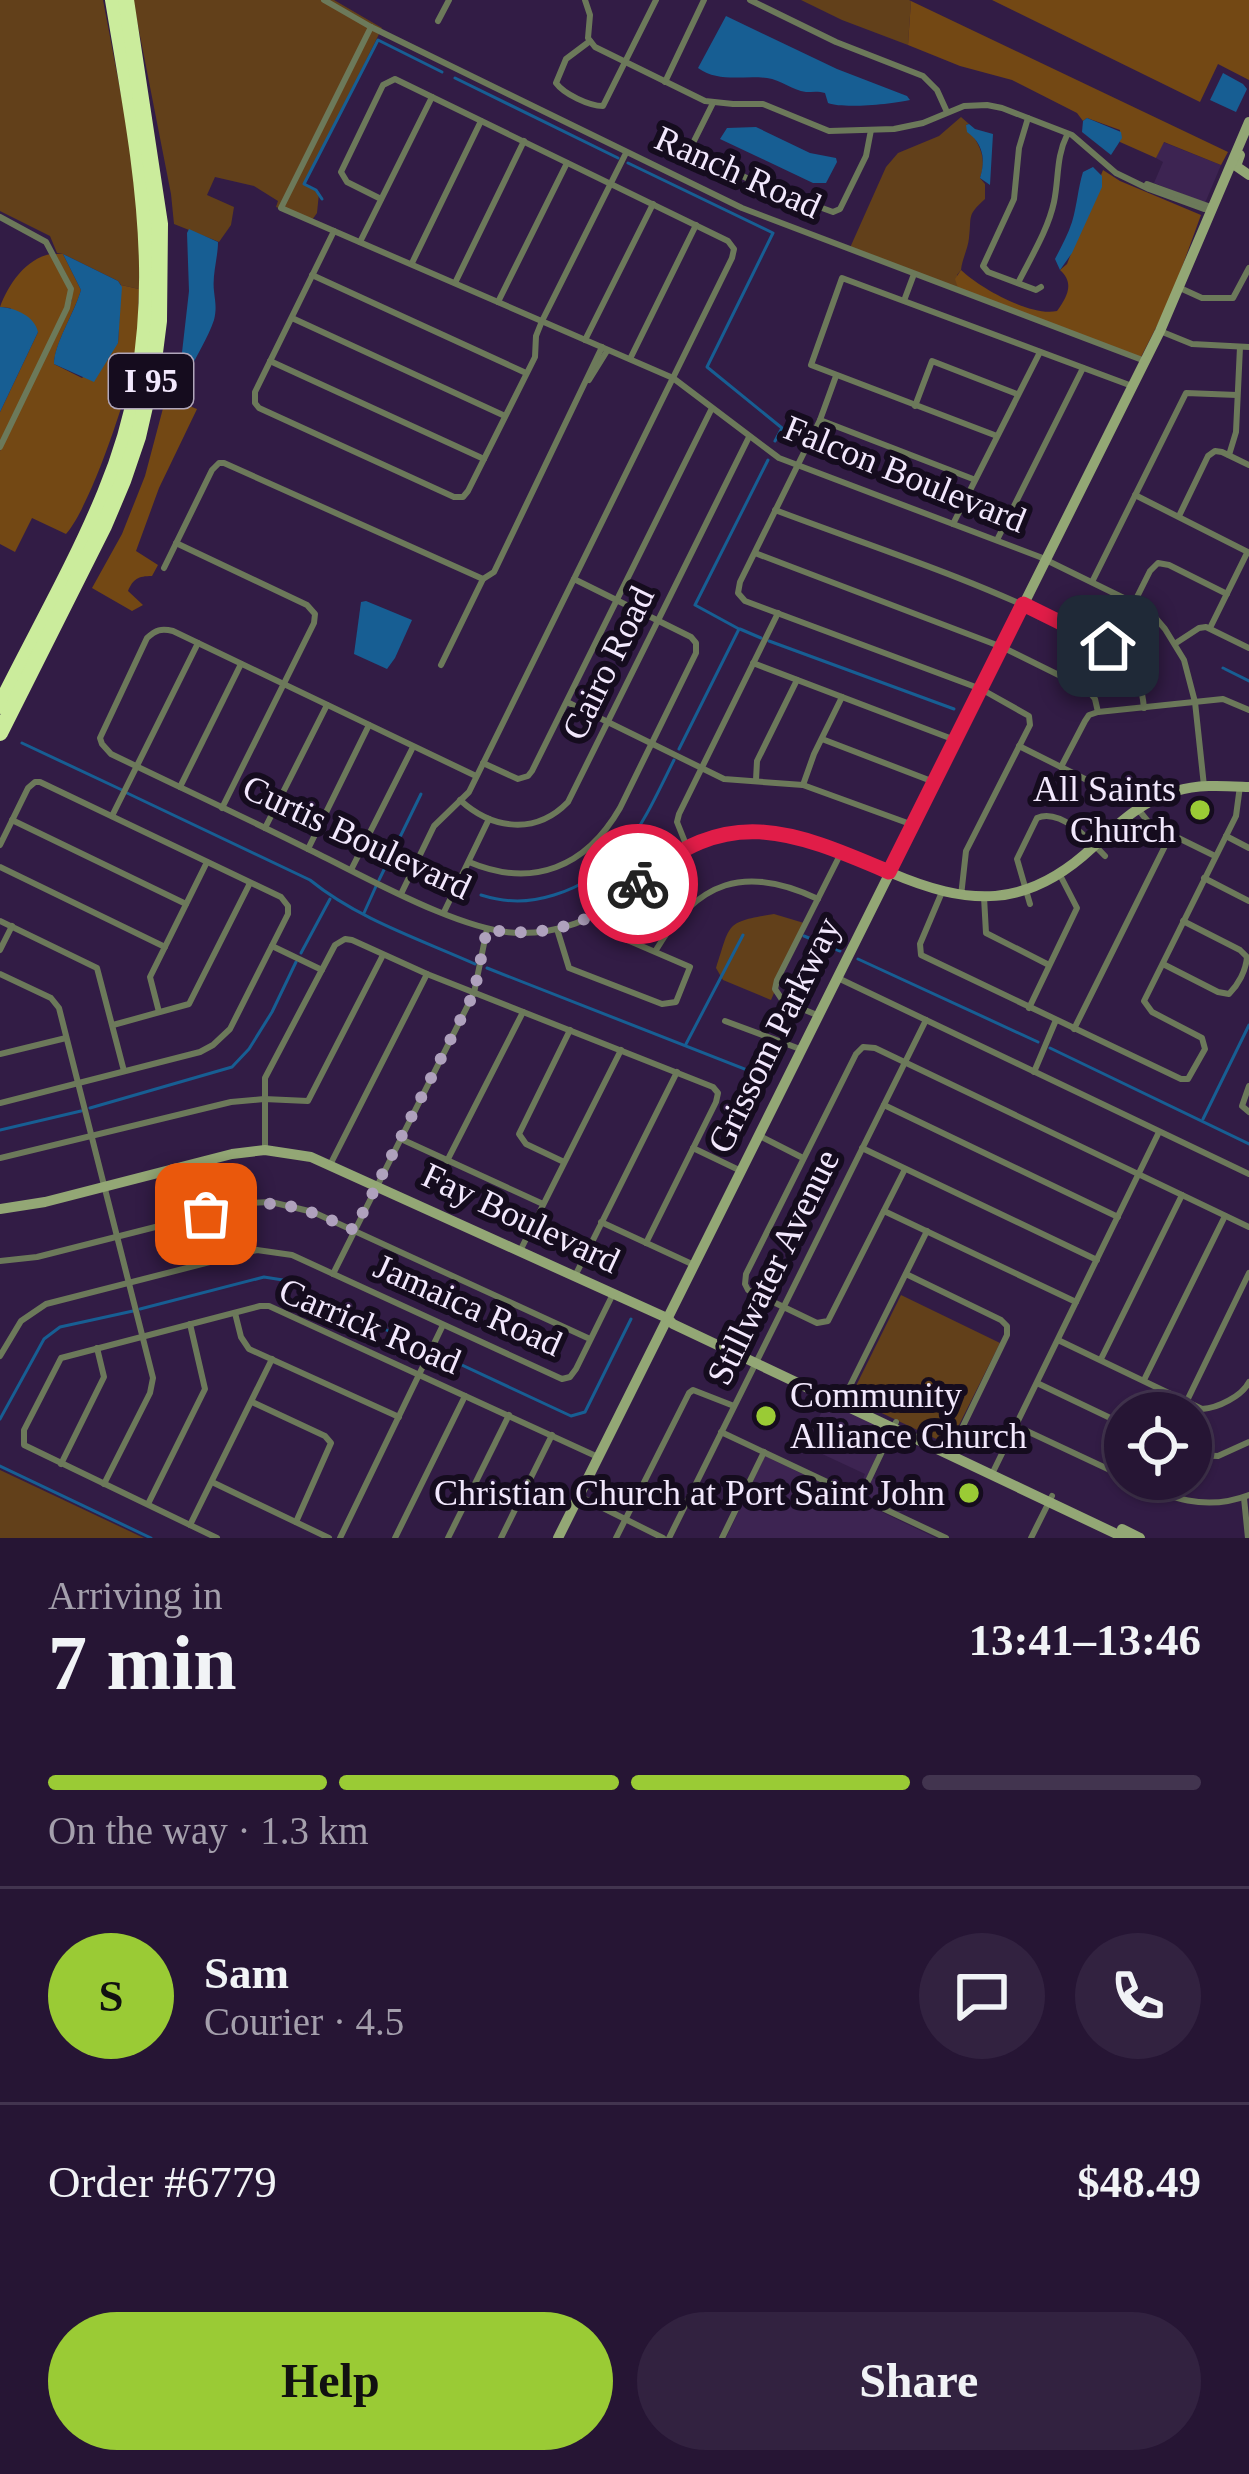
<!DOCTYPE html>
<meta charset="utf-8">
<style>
body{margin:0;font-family:Georgia,serif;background:#322240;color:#f1f3f6;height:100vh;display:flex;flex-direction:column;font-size:45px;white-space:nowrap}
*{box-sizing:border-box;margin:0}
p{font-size:39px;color:#a49fac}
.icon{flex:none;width:66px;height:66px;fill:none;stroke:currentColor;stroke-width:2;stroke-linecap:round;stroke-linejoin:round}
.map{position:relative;height:1538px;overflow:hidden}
.side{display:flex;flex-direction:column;background:#261534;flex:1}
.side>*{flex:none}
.fabs{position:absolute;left:1104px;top:1392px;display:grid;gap:24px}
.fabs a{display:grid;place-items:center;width:108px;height:108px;border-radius:50%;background:#261534;box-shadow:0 3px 9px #0004,0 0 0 3px #42344f;font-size:60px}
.pin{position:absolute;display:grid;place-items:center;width:102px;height:102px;color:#fff;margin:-51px;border-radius:24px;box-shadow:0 6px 18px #0006}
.courier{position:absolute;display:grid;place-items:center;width:120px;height:120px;margin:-60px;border:9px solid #e11d48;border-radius:50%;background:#fff;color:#222;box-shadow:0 3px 15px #0007}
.overview em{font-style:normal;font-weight:800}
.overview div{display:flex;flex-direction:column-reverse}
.overview{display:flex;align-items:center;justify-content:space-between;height:204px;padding:0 48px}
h1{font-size:78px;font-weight:800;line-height:90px}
.bar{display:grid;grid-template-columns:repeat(4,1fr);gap:18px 12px;align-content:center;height:144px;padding:0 48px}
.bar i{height:15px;border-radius:9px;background:#42344f}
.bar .selected{background:#9acb35}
.bar p{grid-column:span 4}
.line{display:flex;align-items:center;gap:30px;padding:0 48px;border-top:3px solid #42344f}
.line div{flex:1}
.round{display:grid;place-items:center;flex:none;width:126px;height:126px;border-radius:63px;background:#322240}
.cta{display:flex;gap:24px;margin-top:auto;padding:24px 48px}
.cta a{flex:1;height:138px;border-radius:72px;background:#9acb35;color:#111;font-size:48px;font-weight:800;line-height:138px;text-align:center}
.cta a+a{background:#322240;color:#f1f3f6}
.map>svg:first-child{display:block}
.built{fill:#3d2452}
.green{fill:#62401a}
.forest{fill:#734814}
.water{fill:#175e93}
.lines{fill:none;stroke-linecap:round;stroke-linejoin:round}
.stream{stroke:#175e93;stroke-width:3}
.street{stroke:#6c795a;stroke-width:6}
.secondary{stroke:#93a775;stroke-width:10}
.highway{stroke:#cbec9c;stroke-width:16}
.done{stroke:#afa1bd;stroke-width:12;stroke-dasharray:0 21.6}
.route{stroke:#e11d48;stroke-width:15}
.poi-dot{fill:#9acb35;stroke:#150c1e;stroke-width:4.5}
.labels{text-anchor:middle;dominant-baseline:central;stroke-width:12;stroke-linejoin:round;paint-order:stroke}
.shield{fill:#150c1e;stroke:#b0a6ba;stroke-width:3}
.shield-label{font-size:33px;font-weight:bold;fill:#f2e8fd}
.street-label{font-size:36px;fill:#f2e8fd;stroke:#150c1e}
.poi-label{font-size:36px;fill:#f2e8fd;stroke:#150c1e;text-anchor:end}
</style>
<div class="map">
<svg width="1249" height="1538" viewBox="0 0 1249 1538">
<rect width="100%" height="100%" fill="#321c45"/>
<g class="built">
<path d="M 1163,142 L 1221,165 L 1205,203 L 1154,183 L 1163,162 L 1156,158 Z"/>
<path d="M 827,1401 L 890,1431 L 859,1495 L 857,1494 L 865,1474 L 805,1446 Z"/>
<path d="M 893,1433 L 873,1478 L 899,1490 L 905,1497 L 897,1505 L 901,1511 L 899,1514 L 863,1497 Z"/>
<path d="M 765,1456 L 936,1538 L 726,1538 Z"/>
</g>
<g class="green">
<path d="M 0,0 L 103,0 L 136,173 L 140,218 L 139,289 L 121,285 L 118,281 L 63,254 L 57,253 L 50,236 L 0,211 Z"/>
<path d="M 133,0 L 334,0 L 382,28 L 305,184 L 319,193 L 317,213 L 312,220 L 276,207 L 278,201 L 254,186 L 215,177 L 207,195 L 234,207 L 231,225 L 219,242 L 174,224 L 171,194 Z"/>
<path d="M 801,0 L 909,0 L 911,1 L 908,45 L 842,20 Z"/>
<path d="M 961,117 L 969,124 L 966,125 C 978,143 988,156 980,178 L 985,184 L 985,199 C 966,216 972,216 969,238 C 968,249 962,259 961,270 L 957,275 L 958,288 L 849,250 L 886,167 L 898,153 L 939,136 Z"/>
<path d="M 774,914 L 804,923 L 771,1000 L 723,980 L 716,968 C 731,923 724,922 774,914 Z"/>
<path d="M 901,1295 L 1000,1343 L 949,1445 L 850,1398 Z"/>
<path d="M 0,1470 L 144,1538 L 0,1538 Z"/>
</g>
<g class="forest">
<path d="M 992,0 L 1249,0 L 1249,80 L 1218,64 L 1200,102 Z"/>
<path d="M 911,1 L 1228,152 L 1221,165 L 1164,142 L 1156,158 L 1120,142 L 1120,130 L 1087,118 L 1083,121 L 1077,113 L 1012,80 L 960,66 L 908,45 Z"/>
<path d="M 1103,170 L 1120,181 L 1201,215 L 1170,300 L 1140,359 L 958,288 L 955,279 L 961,270 C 980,288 1031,317 1057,311 C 1067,297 1075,283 1060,270 L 1067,264 Z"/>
<path d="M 51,254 L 69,289 L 69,299 L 0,443 L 0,412 L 38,332 L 10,308 L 0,307 C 8,285 26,258 51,254 Z"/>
<path d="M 55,254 L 63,254 L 81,290 C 74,314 55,342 54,364 L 82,378 L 118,343 L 121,285 L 139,289 C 138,311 139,334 135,356 C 128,394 91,506 66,534 L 32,518 L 15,552 L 0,544 L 0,451 L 72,300 L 70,281 Z"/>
<path d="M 166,397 L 197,409 L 159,488 L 136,551 L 158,565 L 152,576 C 138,576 133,579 128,591 L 143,605 L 132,611 L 92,588 L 122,534 L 145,476 Z"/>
</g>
<g class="water">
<path d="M 726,16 L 837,69 L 907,96 L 910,100 C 892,104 844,109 828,103 L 825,93 C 819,91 812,92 806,92 C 792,90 781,80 767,78 C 743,75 719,83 698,68 Z"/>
<path d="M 1223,73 L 1243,84 L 1247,89 L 1236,112 L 1210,100 Z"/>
<path d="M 1087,118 L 1121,132 L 1122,138 L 1111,155 L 1082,132 L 1083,121 Z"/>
<path d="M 969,124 L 975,129 L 993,134 L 990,185 L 980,178 C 986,160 983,143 967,132 L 966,125 Z"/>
<path d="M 756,127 L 810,153 L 836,158 L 837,162 L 826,183 L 813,183 L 720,139 L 727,128 Z"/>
<path d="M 1093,167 L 1102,176 L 1102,187 L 1072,253 L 1060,270 L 1055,259 C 1061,247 1068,235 1072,222 C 1077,205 1078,188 1083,172 Z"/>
<path d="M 189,229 L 218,242 C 218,257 212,275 214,291 C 215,301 217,308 214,320 C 208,338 196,356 188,374 L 180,370 L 189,291 L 187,233 Z"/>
<path d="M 63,254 L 118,281 L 122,287 L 118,343 L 94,382 L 54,364 C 54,344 74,314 81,290 Z"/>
<path d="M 0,307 C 16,308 34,316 38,332 L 0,412 Z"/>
<path d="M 366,601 L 412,620 L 395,658 L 387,669 L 354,654 L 361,602 Z"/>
</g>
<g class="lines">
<g class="stream">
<path d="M 455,78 L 618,158"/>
<path d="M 628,163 L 773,233 L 707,367 L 782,428 L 775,441"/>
<path d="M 322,199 L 316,190 L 304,184 L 378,40 L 442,72"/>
<path d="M 740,629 L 761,638"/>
<path d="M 769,641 L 954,709"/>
<path d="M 1223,668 L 1249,681"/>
<path d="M 22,743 L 122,790"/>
<path d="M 679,749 L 739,629 L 695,605 L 768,460"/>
<path d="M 127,793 L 310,880 C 358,919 419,939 475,964"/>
<path d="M 379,880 L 421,794"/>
<path d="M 481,895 C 507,903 528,903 554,895 C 623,874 644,820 674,760"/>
<path d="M 364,913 L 377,884"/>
<path d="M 804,936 L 840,951"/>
<path d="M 301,953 L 330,899"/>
<path d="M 858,959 L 1038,1042"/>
<path d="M 487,968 L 770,1079"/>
<path d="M 686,1044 L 743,935"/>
<path d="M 1050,1048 L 1249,1144"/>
<path d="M 90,1108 L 232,1067 L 249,1049 L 272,1012 L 296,962"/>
<path d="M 1203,1119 L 1249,1025"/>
<path d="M 0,1130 L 81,1111"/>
<path d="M 140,1309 L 264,1277 L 283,1280 L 428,1350"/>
<path d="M 434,1352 L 571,1416 L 585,1412 L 631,1319"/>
<path d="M 0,1419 L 44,1339 L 60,1327 L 133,1311"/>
<path d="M 0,1466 L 151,1538"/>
</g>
<g class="street">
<path d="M 324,0 L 371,27 L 742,208 L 1145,361"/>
<path d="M 585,0 L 590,15 L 588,38 L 595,47 L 705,101 L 733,104 L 763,104 L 829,131 L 894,129 L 923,123 L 964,106 L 987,105 L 1002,108 L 1072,135 L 1116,173 L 1149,189 L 1204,209 L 1211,209"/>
<path d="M 750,0 L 836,42 L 923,76 L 937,90 L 947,112"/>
<path d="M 438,21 L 449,0"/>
<path d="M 371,27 L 281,208 L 673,378 L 779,458 L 1040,557 L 1134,603 L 1153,615 L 1165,629 L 1184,660 L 1195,702 L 1204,786"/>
<path d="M 590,41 L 566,59 L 556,83 C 564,94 589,106 603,106 L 656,0"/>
<path d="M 665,82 L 704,0"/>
<path d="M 713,103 L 693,143 L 692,150 L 762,186 L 833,212 L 840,209 L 866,156 L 871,130"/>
<path d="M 1028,118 L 1019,148 L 1014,199 L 983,266 L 988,272 L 1036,290 L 1041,287"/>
<path d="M 1147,184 L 1208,206"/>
<path d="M 381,199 L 347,182 L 341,172 L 383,85 L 395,79 L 728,241 L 734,249 L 732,258 L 469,792 L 434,826 L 401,894"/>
<path d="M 0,217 L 46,242 L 71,289 L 67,308 L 0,447"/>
<path d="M 334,231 L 255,392 L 255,403 L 259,408 L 454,497 L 463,497 L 468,491 L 535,357 L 536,336 L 542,321 L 626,153"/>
<path d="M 360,242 L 432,97"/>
<path d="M 412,263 L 481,121"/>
<path d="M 312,275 L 526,373"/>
<path d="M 455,283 L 524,141"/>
<path d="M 1018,283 C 1031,257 1048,230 1054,202 C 1059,178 1056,157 1067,135"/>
<path d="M 1180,288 L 1202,298 L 1233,298 L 1249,268"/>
<path d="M 905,298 L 914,274"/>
<path d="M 498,302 L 567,163"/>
<path d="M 292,318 L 505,416"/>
<path d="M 1160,331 L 1192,344 L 1249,347"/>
<path d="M 585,340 L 653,204"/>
<path d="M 630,359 L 696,225"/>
<path d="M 270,361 L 484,459"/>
<path d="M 836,376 L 820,420 L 740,582 L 738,593 L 745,601 L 981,689 L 1029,716 L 1030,725 L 966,851 L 961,896"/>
<path d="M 589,380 L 607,351"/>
<path d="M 915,406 L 932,361 L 1017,394"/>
<path d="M 820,420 L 973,479"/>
<path d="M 997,436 L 811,365 L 842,278 L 1132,386"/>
<path d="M 1229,455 L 1236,432 L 1240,347"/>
<path d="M 1135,495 L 1248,552"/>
<path d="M 775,510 C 870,546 968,577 1059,622 C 1081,632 1106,641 1124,658 C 1138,672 1142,688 1144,708"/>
<path d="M 1179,516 L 1208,456 L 1215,451 L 1222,452 L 1249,465"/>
<path d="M 953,524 L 1040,352"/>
<path d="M 997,540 L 1083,368"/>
<path d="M 176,543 L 307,605 L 315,614 L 314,623 L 222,808"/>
<path d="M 755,553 L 1002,647 L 1087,689 L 1095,699 L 1098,712"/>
<path d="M 164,568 L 212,470 L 219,463 L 224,463 L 483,579"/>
<path d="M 1092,582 L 1186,393 L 1237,395"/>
<path d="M 1134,603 L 1150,571 L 1158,563 L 1169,565 L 1227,594"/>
<path d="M 1210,628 L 1247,553"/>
<path d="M 1176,643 L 1199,628 L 1206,627 L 1249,648"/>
<path d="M 753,663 L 955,740"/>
<path d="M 441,665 L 483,579 L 494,572 L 602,347"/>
<path d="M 567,702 L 724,779 L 803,785 L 913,825"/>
<path d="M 822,739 L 934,782"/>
<path d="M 1019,746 L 1133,803 L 1150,824 L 1215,856"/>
<path d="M 483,763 L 518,779 L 528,776 L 532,771 L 712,408"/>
<path d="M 1061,767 L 1085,721 L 1089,715 L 1098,712 L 1223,699 L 1249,710"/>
<path d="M 476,776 L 173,631 C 161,628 156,630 147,638 L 100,738 L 102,744 L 111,754 C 177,786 244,817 310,850 C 362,875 465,934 521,933 C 558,933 594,920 623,897 C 635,888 645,876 657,866 C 731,806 812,838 889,872"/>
<path d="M 756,780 L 757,761 L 797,680"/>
<path d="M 803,785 L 814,754 L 842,697"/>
<path d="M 180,787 L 241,664"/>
<path d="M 460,800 C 493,830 536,835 568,802 L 749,437"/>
<path d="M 112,816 L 198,643"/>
<path d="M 12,820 L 186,904"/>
<path d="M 265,828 L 327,705"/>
<path d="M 1226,836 L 1249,848"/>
<path d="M 0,845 L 28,788 L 35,782 L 40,782 L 281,897 L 288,906 L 288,914 L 230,1029 L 213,1045 L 200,1052 L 0,1103"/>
<path d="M 687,847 L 677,822 L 679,814 L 778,613"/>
<path d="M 308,849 L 369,725"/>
<path d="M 469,862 C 533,889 586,867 620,808 L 696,653 L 696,643 L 691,637 L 574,579"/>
<path d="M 0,867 L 165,947"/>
<path d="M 351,870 L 413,747"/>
<path d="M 1204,878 L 1249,901"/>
<path d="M 942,892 L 920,944 L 921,955 L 1181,1079 L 1188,1079 L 1205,1049 L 1202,1038 L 1152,1012 L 1144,1001 L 1236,816 L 1240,786"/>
<path d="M 984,897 L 986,933 L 1049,965"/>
<path d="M 1030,904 L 1017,859 L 1037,818 C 1060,808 1089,839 1105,856"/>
<path d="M 444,912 L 489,819"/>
<path d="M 0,921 L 97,968 L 124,1071"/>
<path d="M 557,929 L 569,968 L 662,1004 L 676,1002 L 690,967 L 618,936 L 603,911"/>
<path d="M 272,946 L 322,970"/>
<path d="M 0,950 L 12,926"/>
<path d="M 656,950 C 697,881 745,864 818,899"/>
<path d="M 1163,964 L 1218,992 L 1229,994 C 1238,985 1246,971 1247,957 L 1240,950 L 1183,921"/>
<path d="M 0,974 L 51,998 L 59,1008 L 153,1378 L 150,1393 L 104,1484"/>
<path d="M 840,979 L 1249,1174"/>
<path d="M 1029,1008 L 1077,908 L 1060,875"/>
<path d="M 159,1012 L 150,977 L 207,862"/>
<path d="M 817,1015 L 783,1001 L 775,989 L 777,980 L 841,853"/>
<path d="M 725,1021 L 800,1049"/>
<path d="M 113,1025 L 189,1004 L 250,883"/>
<path d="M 1074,1029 L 1171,834"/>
<path d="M 0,1054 L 66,1038"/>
<path d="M 1034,1072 L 1056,1020"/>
<path d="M 1249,1086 L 1242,1106 L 1249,1112"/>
<path d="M 884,1105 L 1118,1217"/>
<path d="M 758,1135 L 803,1158"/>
<path d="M 401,1139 L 543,1204"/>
<path d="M 693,1148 L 739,1170"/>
<path d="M 862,1148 L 1097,1260"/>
<path d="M 265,1149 L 265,1078 L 335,945 L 345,939 L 352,940 L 427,974 L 713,1087 L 718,1093 L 716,1102 L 646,1243"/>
<path d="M 0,1158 L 231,1102 L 264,1099 L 308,1101 L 383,955"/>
<path d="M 447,1161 L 523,1012"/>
<path d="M 564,1162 L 526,1144 L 519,1134 L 570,1030"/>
<path d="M 331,1163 L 427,974"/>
<path d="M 905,1169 L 828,1321 L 817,1323 L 748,1290 L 745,1284 L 746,1274 L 856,1054 L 863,1047 L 875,1048 L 1249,1227"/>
<path d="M 884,1211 L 1076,1302"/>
<path d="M 601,1222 L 694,1265"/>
<path d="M 520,1251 L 621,1050"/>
<path d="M 0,1261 L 37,1257 L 250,1203 L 271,1202 L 313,1212 L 590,1339"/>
<path d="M 333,1274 L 474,993 L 487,929"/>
<path d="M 906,1274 L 1001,1320 L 1007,1326 L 1007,1335 L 950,1453"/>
<path d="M 575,1276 L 677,1072"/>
<path d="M 235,1313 L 241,1337 L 249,1349 L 399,1417"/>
<path d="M 1058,1340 L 1202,1409 C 1218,1408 1242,1396 1249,1382"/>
<path d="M 0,1356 L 21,1321 L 46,1304 L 257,1250 L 292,1255 L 562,1379 L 570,1377 L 576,1369 L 612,1296"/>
<path d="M 1101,1359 L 1182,1195"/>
<path d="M 1144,1380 L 1225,1216"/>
<path d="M 1037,1383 L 1125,1425"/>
<path d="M 252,1402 L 325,1436 L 331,1443 L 296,1522"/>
<path d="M 841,1404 L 927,1231"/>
<path d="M 1181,1413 L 1249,1273"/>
<path d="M 1016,1426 L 1125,1477"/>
<path d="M 721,1432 L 946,1538"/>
<path d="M 1191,1455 L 1218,1456 L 1249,1442"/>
<path d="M 61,1464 L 104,1377 L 97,1348"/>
<path d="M 992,1474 L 1159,1132"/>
<path d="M 1129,1479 C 1170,1498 1205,1512 1249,1495"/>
<path d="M 212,1482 L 329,1538"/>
<path d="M 579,1496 L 663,1538"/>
<path d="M 860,1498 L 896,1422"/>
<path d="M 1244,1498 L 1248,1538"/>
<path d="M 148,1504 L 205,1389 L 190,1324"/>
<path d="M 190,1525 L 272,1359"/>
<path d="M 217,1538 L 24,1445 L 24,1430 L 61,1358 L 260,1306 L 269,1306 L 598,1457"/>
<path d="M 340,1538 L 443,1325"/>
<path d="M 395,1538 L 465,1396"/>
<path d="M 448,1538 L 509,1415"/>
<path d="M 501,1538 L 552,1435"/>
<path d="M 616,1538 L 689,1393 L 693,1390 L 734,1406"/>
<path d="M 669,1538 L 926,1020"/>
<path d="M 722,1538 L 764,1452"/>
<path d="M 1031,1538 L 1052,1496"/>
</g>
<g class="secondary">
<path d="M 1240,155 L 1236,166 L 1249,175"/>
<path d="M 889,872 C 968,906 1026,910 1093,847 C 1118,824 1141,801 1176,791 C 1199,784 1225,786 1249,787"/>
<path d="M 0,1209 L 45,1202 L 232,1154 L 265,1150 L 311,1157 L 667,1318 L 673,1324 L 1125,1538"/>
<path d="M 1122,1529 L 1140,1538"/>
<path d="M 558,1538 L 1160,331 L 1249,122"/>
</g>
<g class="highway">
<path d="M 0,706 C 35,635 75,566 105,493 C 176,323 142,174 113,0"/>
<path d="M 0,733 L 104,526 L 123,481 L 138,437 L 152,376 L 159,321 L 160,224 L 126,0"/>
</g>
</g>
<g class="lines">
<path class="done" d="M 206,1214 C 276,1196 289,1202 354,1230 L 474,993 L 487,929 C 543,940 596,923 638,884"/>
<path class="route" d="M 638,884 C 725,803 791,830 889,872 L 1023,604 L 1108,646"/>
</g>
<g class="poi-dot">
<circle cx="1200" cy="810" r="12"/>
<circle cx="766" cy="1416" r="12"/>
<circle cx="969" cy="1493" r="12"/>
</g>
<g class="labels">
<rect class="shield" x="109" y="354" width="84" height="54" rx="9"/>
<g class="shield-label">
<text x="151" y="381">I 95</text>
</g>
<g class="street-label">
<text transform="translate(738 172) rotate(24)">Ranch Road</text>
<text transform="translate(905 474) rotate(22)">Falcon Boulevard</text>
<text transform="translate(608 663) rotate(-64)">Cairo Road</text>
<text transform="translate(357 837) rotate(25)">Curtis Boulevard</text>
<text transform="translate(774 1035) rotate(-64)">Grissom Parkway</text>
<text transform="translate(521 1218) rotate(25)">Fay Boulevard</text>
<text transform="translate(773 1267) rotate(-64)">Stillwater Avenue</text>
<text transform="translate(468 1305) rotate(24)">Jamaica Road</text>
<text transform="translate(370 1326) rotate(23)">Carrick Road</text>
</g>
<g class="poi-label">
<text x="1176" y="789">All Saints<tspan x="1176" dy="41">Church</tspan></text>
<text x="790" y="1395" text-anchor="start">Community<tspan x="790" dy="41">Alliance Church</tspan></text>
<text x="945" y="1493">Christian Church at Port Saint John</text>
</g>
</g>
</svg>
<div class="fabs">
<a><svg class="icon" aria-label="locate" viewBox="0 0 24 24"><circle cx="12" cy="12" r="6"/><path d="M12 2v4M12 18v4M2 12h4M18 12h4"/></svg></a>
</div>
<div class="pin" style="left:206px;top:1214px;background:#ea580c"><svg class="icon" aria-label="bag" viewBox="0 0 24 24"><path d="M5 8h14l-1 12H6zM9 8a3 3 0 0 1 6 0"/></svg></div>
<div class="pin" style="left:1108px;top:646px;background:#1f2937"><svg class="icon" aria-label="home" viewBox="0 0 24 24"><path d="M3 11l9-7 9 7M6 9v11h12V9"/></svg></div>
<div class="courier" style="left:638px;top:884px"><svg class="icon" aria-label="bike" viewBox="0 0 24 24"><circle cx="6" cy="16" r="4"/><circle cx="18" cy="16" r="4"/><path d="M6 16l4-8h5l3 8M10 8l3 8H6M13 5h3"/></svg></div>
</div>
<section class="side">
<div class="overview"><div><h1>7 min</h1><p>Arriving in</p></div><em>13:41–13:46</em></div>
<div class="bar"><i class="selected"></i><i class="selected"></i><i class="selected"></i><i></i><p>On the way · 1.3 km</p></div>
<div class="line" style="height:216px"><b class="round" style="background:#9acb35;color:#111">S</b><div><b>Sam</b><p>Courier · 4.5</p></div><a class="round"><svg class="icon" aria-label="chat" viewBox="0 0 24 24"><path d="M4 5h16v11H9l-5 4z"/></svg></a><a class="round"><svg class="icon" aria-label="phone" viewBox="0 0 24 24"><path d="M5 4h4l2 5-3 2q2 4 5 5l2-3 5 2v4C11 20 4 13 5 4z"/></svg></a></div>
<div class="line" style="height:156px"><div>Order #6779</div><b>$48.49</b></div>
<div class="cta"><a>Help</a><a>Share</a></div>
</section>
